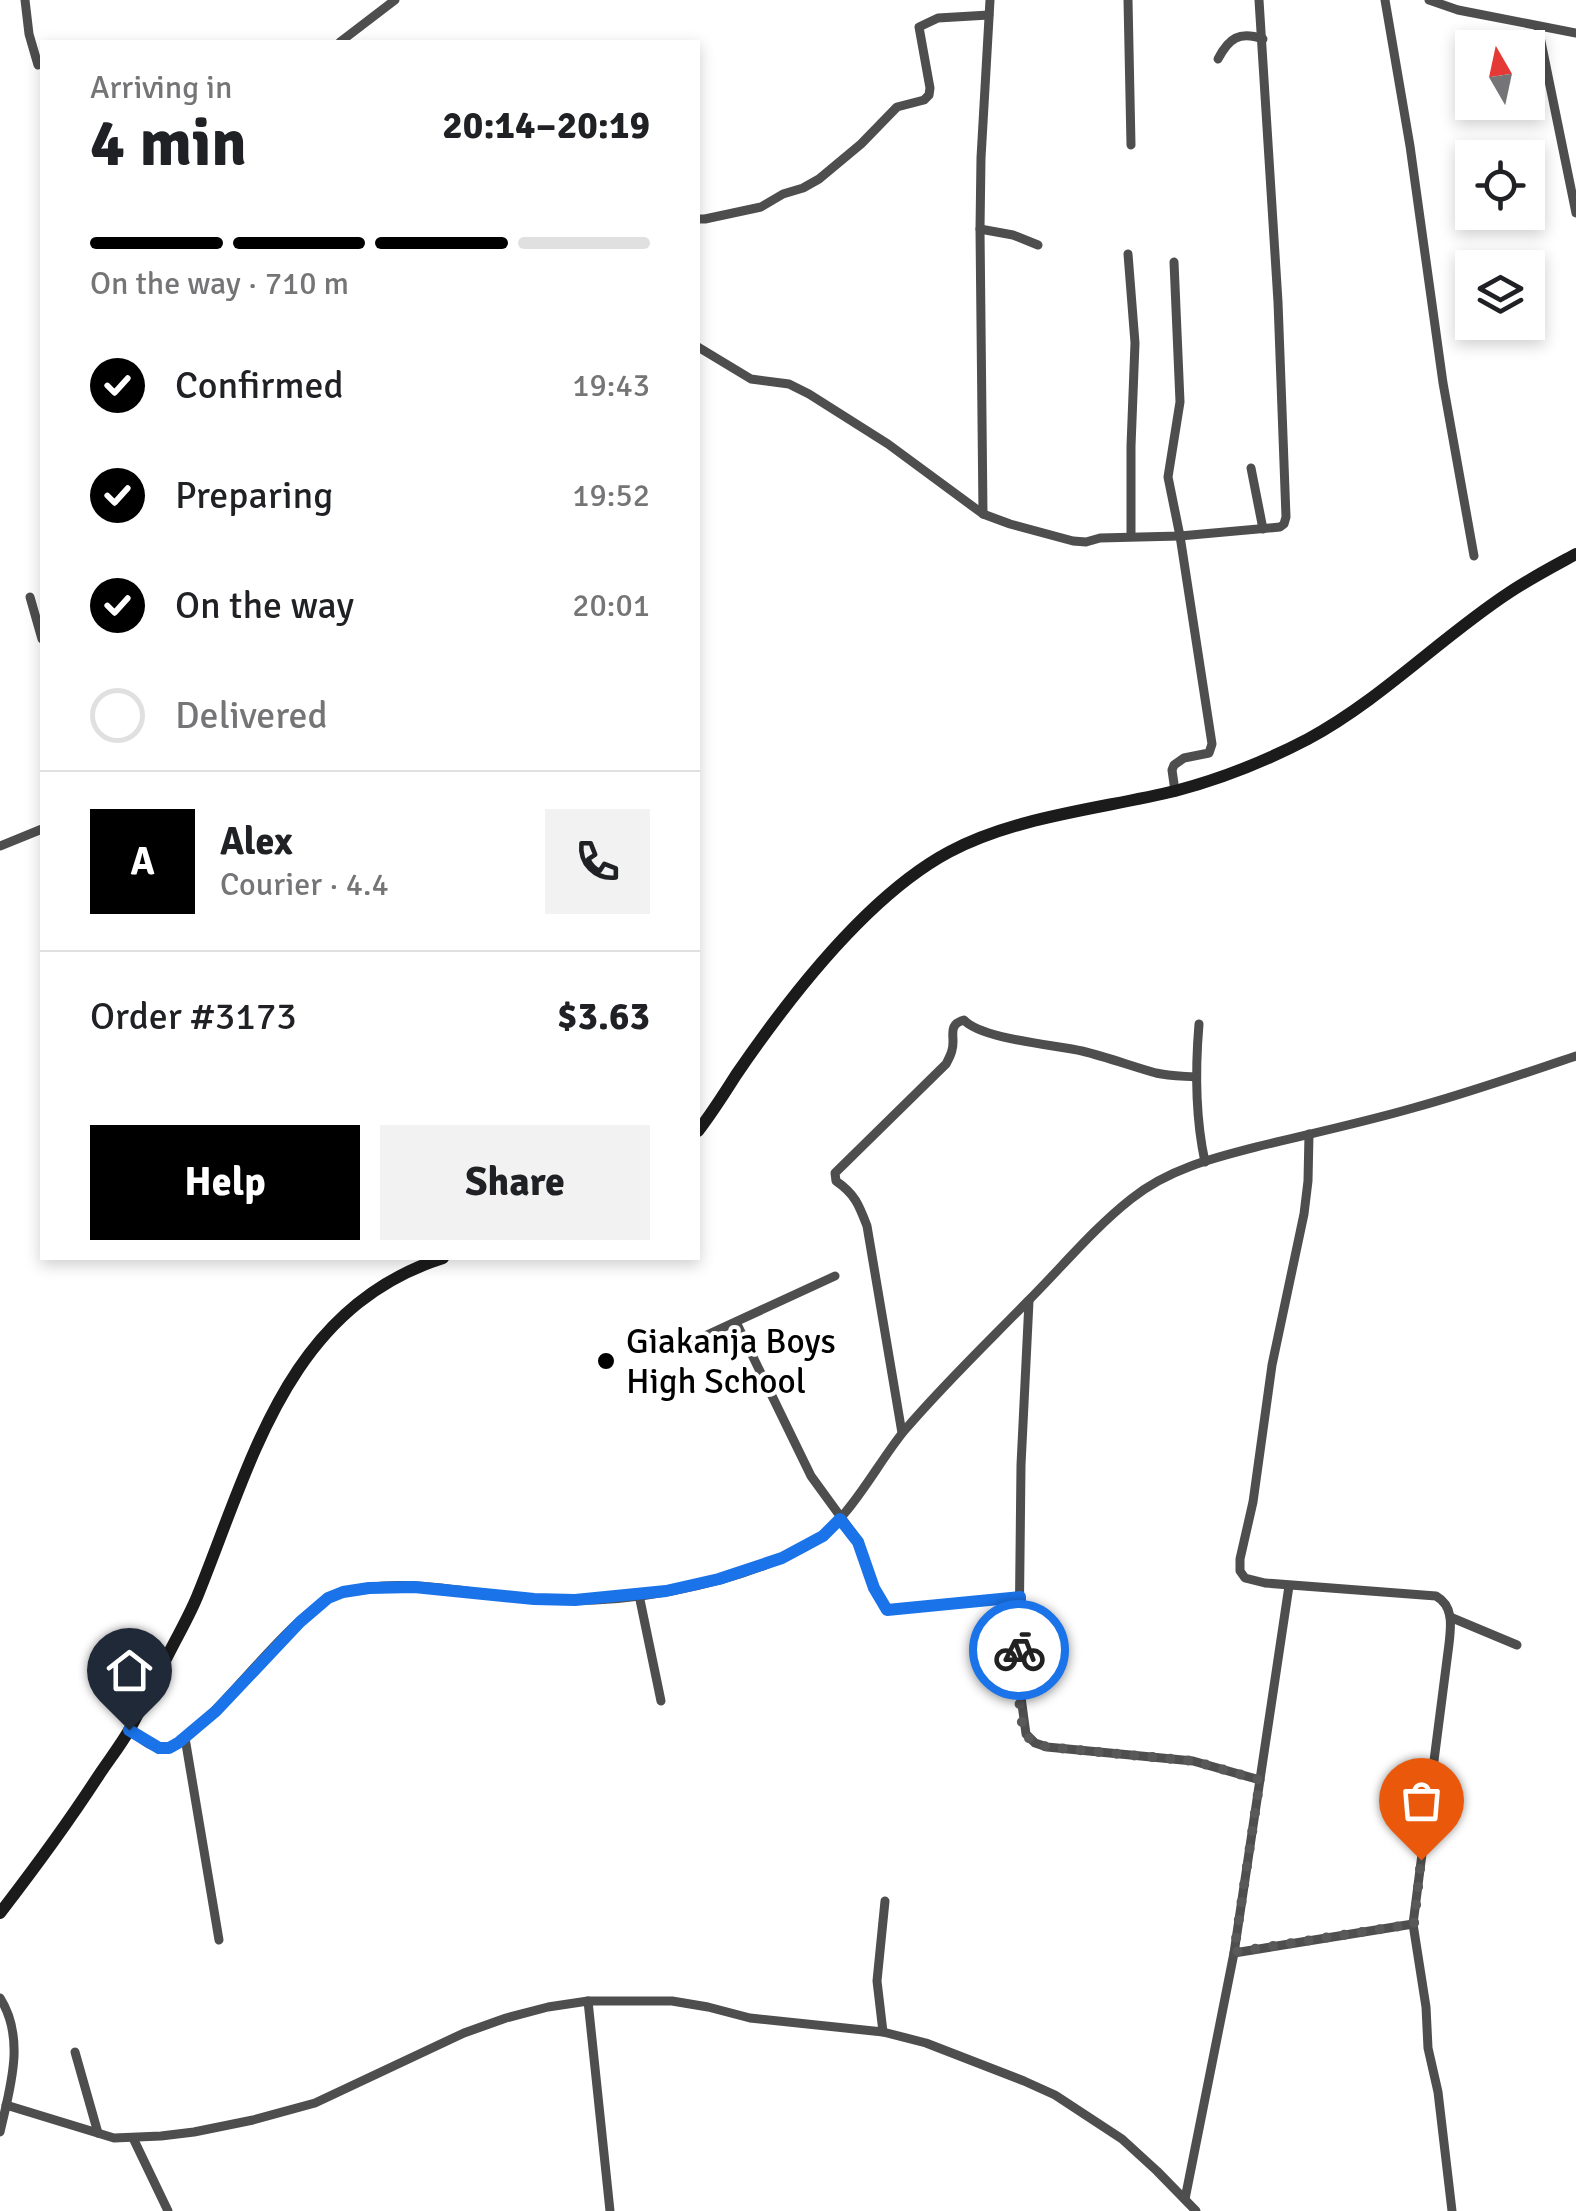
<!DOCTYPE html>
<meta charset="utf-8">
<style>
body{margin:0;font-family:Signika,sans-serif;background:#f2f2f2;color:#202124;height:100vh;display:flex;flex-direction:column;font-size:38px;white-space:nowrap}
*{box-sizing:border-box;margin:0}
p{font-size:32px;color:#757577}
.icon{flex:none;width:55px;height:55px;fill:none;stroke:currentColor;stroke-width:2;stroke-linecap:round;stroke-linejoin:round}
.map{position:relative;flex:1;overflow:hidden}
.drawer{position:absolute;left:40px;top:40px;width:660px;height:1220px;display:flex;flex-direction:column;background:#fff;border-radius:0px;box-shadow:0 5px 15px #0003}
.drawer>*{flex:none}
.needle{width:65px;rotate:351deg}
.controls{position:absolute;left:1455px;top:30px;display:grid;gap:20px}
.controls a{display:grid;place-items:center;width:90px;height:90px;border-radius:0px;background:#fff;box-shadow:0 5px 15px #0003;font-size:50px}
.pin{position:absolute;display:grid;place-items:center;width:85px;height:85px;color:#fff;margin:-102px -42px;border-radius:50% 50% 50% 0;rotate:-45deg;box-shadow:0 0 10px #0007}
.pin .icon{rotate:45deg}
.courier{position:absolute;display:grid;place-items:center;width:100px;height:100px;margin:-50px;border:8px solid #1a73e8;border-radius:50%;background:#fff;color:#222;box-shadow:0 2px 12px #0007}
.headline em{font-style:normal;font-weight:800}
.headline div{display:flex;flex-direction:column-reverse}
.headline{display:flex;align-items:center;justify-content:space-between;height:170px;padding:0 50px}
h1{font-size:65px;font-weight:800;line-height:75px}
.bar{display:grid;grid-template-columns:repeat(4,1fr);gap:15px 10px;align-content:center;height:120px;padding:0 50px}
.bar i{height:12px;border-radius:8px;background:#e0e0e0}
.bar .current{background:#000}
.bar p{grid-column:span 4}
.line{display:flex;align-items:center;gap:25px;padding:0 50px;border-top:2px solid #e0e0e0}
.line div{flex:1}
.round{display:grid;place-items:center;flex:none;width:105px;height:105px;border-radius:0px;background:#f2f2f2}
ol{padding:0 50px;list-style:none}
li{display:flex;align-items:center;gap:30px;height:110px}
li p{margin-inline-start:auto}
li .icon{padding:10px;border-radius:50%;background:#000;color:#fff;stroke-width:4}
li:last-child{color:#757577}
li i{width:55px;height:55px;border:5px solid #e0e0e0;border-radius:50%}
.action{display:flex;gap:20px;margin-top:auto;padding:20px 50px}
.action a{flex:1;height:115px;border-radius:0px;background:#000;color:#fff;font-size:40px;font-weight:800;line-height:115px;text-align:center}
.action a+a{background:#f2f2f2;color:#202124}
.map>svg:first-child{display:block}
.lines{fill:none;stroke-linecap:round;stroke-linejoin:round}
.street{stroke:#4e4e4e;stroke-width:9}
.secondary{stroke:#1b1b1b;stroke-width:12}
.done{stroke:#595959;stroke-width:10;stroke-dasharray:0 18}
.route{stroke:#1a73e8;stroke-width:12}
.poi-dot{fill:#000;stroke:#fff;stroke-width:4}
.labels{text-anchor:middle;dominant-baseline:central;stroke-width:8;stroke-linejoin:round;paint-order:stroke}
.poi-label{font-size:35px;fill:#000;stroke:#fff;text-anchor:start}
</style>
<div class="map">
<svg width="1576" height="2211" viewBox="0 0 1576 2211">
<rect width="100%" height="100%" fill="#fff"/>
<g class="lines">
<g class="street">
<path d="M 25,0 L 29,34 L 38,65"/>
<path d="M 1128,0 L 1131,145"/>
<path d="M 1385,0 L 1410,146 L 1443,383 L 1474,556"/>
<path d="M 1429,0 L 1458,10 L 1576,33"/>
<path d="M 1538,27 L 1576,213"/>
<path d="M 340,42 L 395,0"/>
<path d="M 1218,59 C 1229,38 1239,31 1263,39"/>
<path d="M 698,219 L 705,219 L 761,207 L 783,194 L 803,188 L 819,179 L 861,144 L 897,107 L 924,100 L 929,95 L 930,88 L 919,27 L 938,18 L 989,15"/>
<path d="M 980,229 L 1013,235 L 1038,245"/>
<path d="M 1128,254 L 1135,343 L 1131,446 L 1131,535"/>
<path d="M 1174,262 L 1180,402 L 1168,477 L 1180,536 L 1212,744 L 1209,753 L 1184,758 L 1174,765 L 1172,770 L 1175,791"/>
<path d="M 698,347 L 751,379 L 789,384 L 809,394 L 888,444 L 983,514 L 1010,524 L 1073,541 L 1086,542 L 1100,538 L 1180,536 L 1280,527 L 1284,524 L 1286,517 L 1278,302 L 1259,0"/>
<path d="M 1251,468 L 1263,529"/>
<path d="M 983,514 L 980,229 L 981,158 L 990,0"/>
<path d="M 30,597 L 42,639"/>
<path d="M 0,846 L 42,829"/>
<path d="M 1199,1024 C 1195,1071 1195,1116 1205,1162"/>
<path d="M 1309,1134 L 1308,1181 L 1304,1214 L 1272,1365 L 1253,1502 L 1240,1559 L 1240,1571 L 1245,1578 L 1265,1583 L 1436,1596 C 1454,1606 1451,1626 1449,1644 L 1413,1924 L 1426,2007 L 1428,2048 L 1438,2092 L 1452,2211"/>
<path d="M 1029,1301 L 1021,1465 L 1019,1646 L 1021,1697 L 1026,1734 L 1035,1743 L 1047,1747 L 1193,1761 L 1260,1780"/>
<path d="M 736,1322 L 811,1476 L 859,1542 L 874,1588 L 887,1610 L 1020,1597"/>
<path d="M 696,1340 L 835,1276"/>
<path d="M 902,1433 L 867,1226 C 859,1205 855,1194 836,1181 L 835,1173 L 946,1064 C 948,1060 951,1055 952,1050 C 956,1037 946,1025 964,1020 C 981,1039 1055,1045 1082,1051 C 1107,1057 1131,1066 1156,1073 C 1169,1076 1182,1076 1195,1077"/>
<path d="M 639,1595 L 661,1701"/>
<path d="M 1450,1617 L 1517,1645"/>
<path d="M 129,1730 C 140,1737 153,1751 167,1748 C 180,1746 192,1732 201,1724 C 238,1691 301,1604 344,1592 C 402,1576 472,1594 531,1599 C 619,1606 727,1588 805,1547 C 849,1523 873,1469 904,1431 C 943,1385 986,1344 1028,1301 C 1062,1267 1093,1229 1131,1199 C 1169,1168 1217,1157 1264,1145 C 1314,1133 1364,1122 1413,1108 C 1468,1093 1522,1074 1576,1056"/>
<path d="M 185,1738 L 219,1940"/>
<path d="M 1234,1953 L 1413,1924"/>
<path d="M 0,1998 C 26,2039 10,2088 0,2132"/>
<path d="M 588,2001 L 610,2211"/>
<path d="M 883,2032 L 877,1981 L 885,1901"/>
<path d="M 75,2052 L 98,2133"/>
<path d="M 6,2105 L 114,2138 L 161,2136 L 194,2132 L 253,2120 L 315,2103 L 464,2033 L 506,2018 L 548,2007 L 588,2001 L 672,2001 L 708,2007 L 750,2018 L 883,2032 L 926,2043 L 1024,2081 L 1055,2095 L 1122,2139 L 1157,2171 L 1196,2211"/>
<path d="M 133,2138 L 168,2211"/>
<path d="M 1185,2199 L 1234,1953 L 1289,1586"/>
</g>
<g class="secondary">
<path d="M 698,1131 C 712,1113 724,1094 736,1075 C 788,999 867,896 949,852 C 1017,816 1100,809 1175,791 C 1221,779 1266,761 1308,739 C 1382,699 1441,637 1510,592 C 1531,578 1554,566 1576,554"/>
<path d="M 0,1913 C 34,1869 67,1824 97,1778 C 108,1761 121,1745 131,1727 C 144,1703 156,1678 169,1653 C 179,1633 191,1613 199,1592 C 253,1458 289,1307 443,1258"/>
</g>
</g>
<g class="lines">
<path class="done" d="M 1019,1650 C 1020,1673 1016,1715 1026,1734 C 1030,1742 1039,1744 1047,1747 L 1193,1761 L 1260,1780 L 1234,1952 L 1414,1924 L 1421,1860"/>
<path class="route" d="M 129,1730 L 159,1748 L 169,1748 L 178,1743 L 216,1711 L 300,1622 L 328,1598 L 343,1592 L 369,1588 L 414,1587 L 534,1599 L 575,1600 L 666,1591 L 719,1579 L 782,1558 L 823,1536 L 840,1519 L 858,1542 L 874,1588 L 887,1610 L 1020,1597 L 1019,1650"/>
</g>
<circle class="poi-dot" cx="606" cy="1361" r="10"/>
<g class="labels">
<g class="poi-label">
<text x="626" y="1341">Giakanja Boys<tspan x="626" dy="40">High School</tspan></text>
</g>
</g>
</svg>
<div class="controls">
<a><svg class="needle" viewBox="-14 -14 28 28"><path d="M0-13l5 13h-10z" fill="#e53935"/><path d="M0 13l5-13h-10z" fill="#757577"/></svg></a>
<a><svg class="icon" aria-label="locate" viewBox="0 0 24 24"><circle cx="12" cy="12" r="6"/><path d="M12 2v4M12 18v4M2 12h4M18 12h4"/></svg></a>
<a><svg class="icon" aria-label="layers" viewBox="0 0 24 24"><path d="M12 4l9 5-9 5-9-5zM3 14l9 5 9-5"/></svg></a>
</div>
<div class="pin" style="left:1421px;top:1860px;background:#ea580c"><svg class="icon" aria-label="bag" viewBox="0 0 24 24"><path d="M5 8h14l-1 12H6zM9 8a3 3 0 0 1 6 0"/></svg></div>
<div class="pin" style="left:129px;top:1730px;background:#1f2937"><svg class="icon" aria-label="home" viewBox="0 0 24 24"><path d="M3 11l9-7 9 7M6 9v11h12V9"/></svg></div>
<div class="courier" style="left:1019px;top:1650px"><svg class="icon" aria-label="bike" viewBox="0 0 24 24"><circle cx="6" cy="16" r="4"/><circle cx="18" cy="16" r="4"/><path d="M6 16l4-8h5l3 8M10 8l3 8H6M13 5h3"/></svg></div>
<section class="drawer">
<div class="headline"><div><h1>4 min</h1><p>Arriving in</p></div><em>20:14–20:19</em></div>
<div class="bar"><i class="current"></i><i class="current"></i><i class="current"></i><i></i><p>On the way · 710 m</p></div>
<ol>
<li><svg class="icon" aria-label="check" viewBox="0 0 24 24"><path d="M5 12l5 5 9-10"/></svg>Confirmed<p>19:43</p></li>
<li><svg class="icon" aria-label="check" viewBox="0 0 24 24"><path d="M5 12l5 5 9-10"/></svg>Preparing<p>19:52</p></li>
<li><svg class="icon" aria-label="check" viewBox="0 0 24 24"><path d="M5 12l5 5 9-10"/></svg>On the way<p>20:01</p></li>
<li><i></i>Delivered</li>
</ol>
<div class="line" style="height:180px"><b class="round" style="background:#000;color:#fff">A</b><div><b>Alex</b><p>Courier · 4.4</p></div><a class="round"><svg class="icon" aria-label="phone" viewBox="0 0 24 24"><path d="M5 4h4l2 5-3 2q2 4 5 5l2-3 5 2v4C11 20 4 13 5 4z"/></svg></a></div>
<div class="line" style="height:130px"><div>Order #3173</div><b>$3.63</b></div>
<div class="action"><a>Help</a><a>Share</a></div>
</section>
</div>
